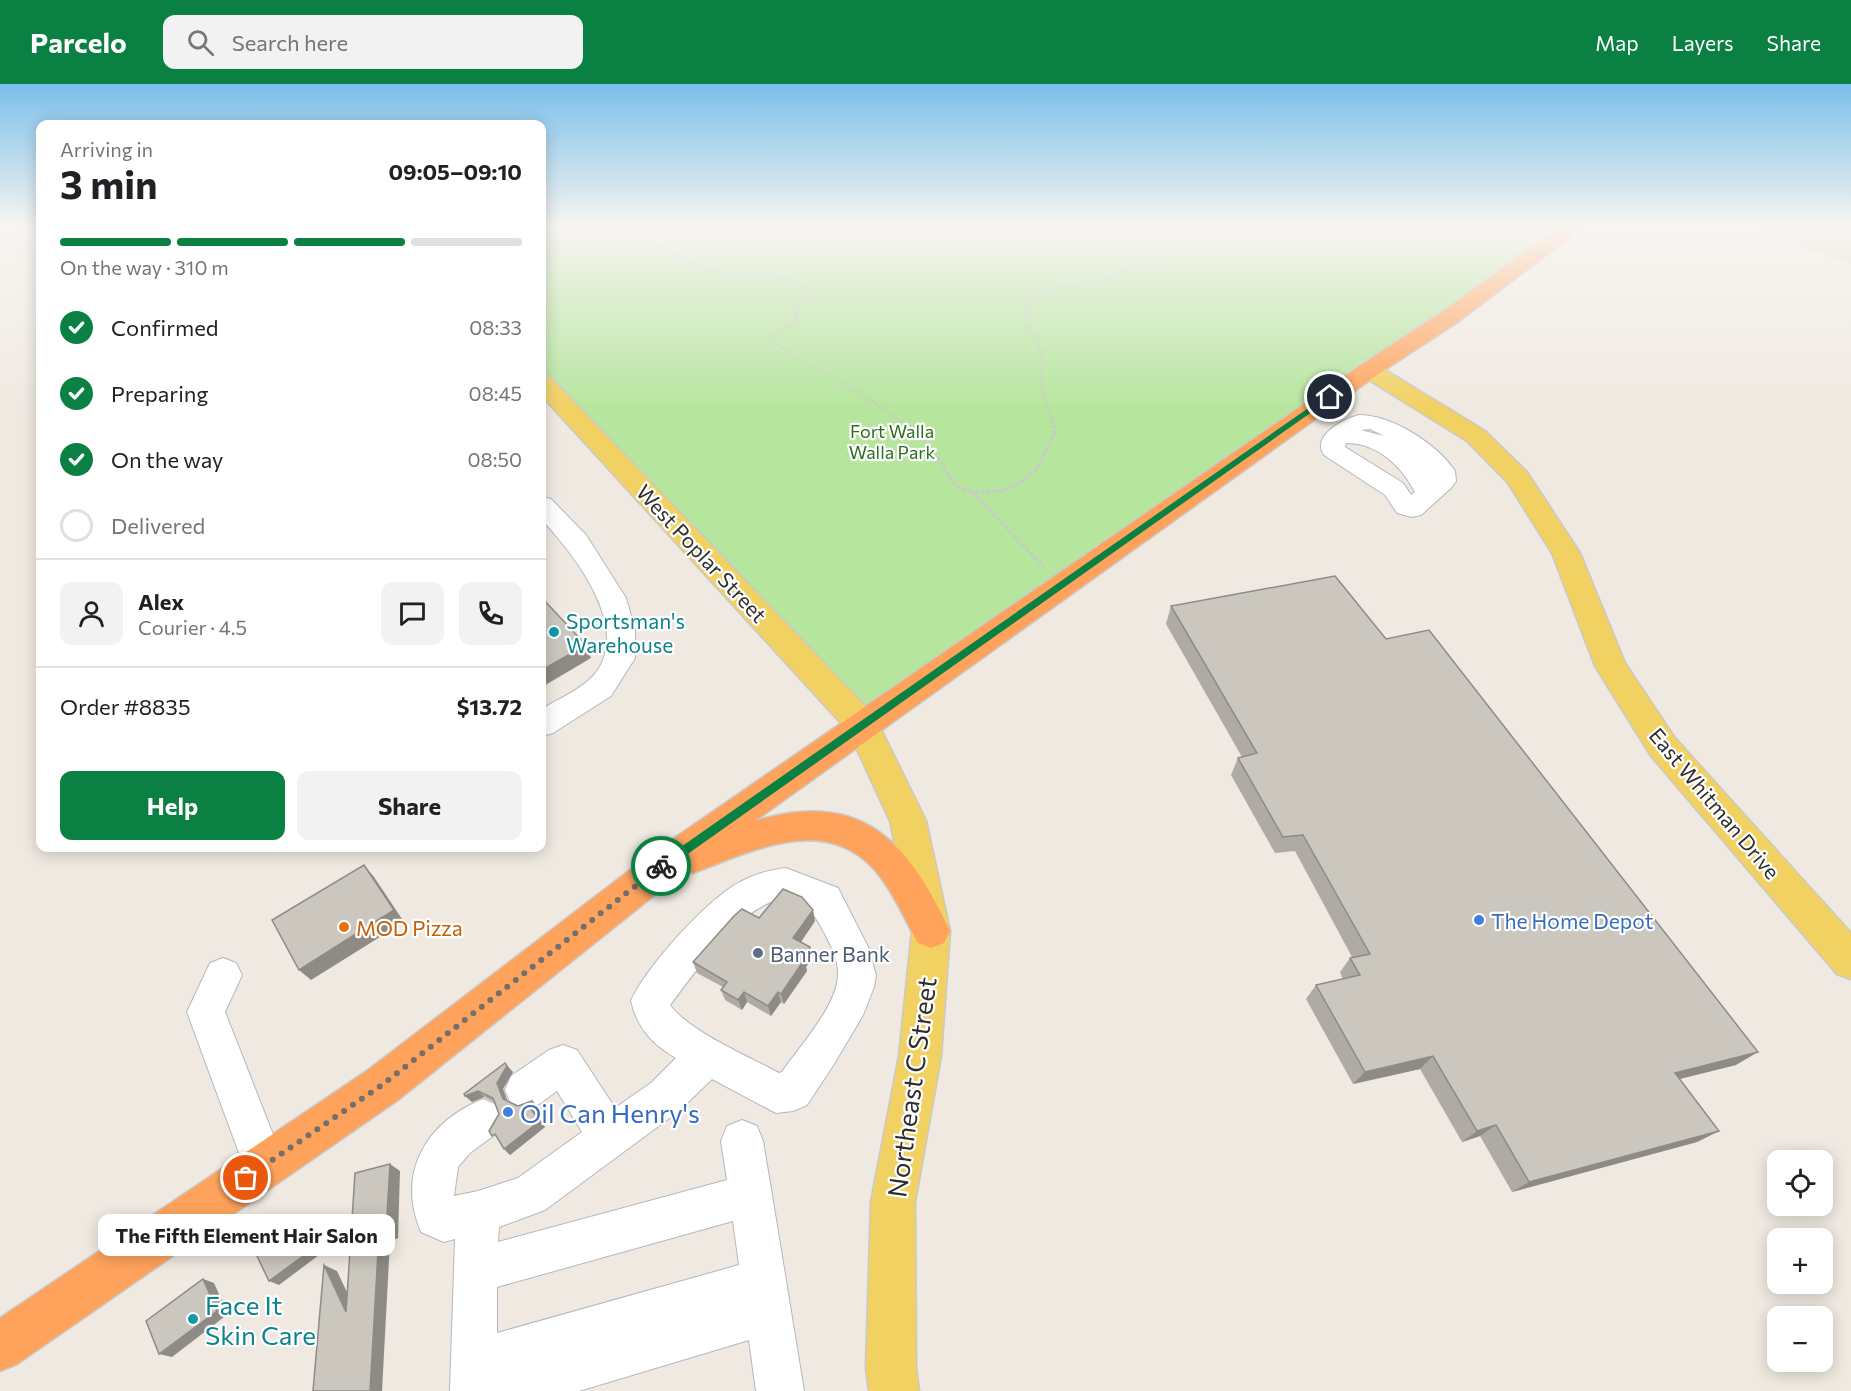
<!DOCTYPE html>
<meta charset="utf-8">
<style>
body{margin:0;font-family:Commissioner,sans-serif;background:#f2f2f2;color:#202124;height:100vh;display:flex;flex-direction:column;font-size:22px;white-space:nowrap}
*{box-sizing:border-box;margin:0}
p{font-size:20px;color:#757577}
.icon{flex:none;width:33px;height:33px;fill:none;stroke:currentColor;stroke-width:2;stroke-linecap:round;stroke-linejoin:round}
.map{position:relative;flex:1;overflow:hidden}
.panel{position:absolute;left:36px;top:36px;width:510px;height:732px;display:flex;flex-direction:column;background:#fff;border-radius:12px;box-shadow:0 3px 15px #0003}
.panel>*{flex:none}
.buttons{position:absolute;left:1767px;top:1066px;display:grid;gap:12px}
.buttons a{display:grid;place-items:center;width:66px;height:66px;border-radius:12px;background:#fff;box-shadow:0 3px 15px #0003;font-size:30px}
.pin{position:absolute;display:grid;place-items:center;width:51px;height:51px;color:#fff;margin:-26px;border:3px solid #fff;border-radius:50%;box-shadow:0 2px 6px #0007}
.courier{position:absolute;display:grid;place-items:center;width:60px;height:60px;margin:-30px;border:4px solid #0b8043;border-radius:50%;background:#fff;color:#222;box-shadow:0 2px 8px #0007}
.bubble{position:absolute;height:42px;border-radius:12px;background:#fff;box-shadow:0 3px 15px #0003;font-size:20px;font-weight:700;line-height:42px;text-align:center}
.summary em{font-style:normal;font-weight:700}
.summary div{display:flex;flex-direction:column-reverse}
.summary{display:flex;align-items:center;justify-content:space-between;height:102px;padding:0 24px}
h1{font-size:39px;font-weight:700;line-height:45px}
.bar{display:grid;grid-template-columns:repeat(4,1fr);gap:9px 6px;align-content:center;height:72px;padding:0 24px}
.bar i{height:8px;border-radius:4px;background:#e0e0e0}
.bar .current{background:#0b8043}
.bar p{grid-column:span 4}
.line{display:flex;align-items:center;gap:15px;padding:0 24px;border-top:2px solid #e0e0e0}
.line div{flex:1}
.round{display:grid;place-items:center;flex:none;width:63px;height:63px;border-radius:12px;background:#f2f2f2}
ol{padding:0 24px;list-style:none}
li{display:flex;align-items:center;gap:18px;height:66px}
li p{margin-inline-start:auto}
li .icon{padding:6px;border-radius:50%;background:#0b8043;color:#fff;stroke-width:4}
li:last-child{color:#757577}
li i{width:33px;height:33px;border:3px solid #e0e0e0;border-radius:50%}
.action{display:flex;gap:12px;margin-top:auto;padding:12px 24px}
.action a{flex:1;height:69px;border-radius:12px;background:#0b8043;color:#fff;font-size:24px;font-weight:700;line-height:69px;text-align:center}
.action a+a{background:#f2f2f2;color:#202124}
header{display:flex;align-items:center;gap:36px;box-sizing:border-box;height:84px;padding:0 30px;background:#0b8043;color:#fff}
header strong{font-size:28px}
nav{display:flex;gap:33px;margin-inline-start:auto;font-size:21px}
.search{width:420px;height:54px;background:#f2f2f2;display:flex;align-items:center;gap:15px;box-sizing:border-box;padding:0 21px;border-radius:12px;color:#757577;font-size:22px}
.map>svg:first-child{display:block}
.green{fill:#b6e59e}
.cemetery{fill:#c8d9b8}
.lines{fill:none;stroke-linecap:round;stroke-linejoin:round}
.minor-casing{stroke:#b4b7c1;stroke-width:2}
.major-casing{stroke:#c9c9c9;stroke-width:3}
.highway-casing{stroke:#c9c9c9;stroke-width:3}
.path-far1{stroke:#c9c9c9;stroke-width:2;stroke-dasharray:3 2;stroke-linecap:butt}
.path{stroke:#c9c9c9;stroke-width:3;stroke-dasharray:4 2;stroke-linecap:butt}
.minor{fill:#fff;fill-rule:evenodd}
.major{fill:#f2d163;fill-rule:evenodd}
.highway{fill:#ffa35c;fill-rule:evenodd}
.wall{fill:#afaba4}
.shaded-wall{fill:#8e8b86}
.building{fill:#cbc7bf;stroke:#8e8b86;stroke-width:1.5}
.route{fill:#0b8043}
.done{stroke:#726f6d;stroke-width:6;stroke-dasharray:0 10.8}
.culture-dot{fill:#0f9aa8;stroke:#fff;stroke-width:2}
.shop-dot{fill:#3f7fe0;stroke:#fff;stroke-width:2}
.food-dot{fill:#e8710a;stroke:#fff;stroke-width:2}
.service-dot{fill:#5c6f8a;stroke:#fff;stroke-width:2}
.labels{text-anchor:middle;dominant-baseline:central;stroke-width:4.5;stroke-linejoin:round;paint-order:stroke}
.far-park-label{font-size:18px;fill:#2c6e1b;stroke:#fff}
.street-label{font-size:21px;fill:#2e2e2e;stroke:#fff}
.culture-label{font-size:21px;fill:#0d838f;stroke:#fff;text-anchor:start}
.shop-label{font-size:21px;fill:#366cbe;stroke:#fff;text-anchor:start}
.food-label{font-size:21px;fill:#c56008;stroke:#fff;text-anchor:start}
.service-label{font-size:21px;fill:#4e5e75;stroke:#fff;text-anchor:start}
.near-street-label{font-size:26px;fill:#2e2e2e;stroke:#fff}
.near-shop-label{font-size:26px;fill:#366cbe;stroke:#fff;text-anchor:start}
.near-culture-label{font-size:26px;fill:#0d838f;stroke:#fff;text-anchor:start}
</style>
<header>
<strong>Parcelo</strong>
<div class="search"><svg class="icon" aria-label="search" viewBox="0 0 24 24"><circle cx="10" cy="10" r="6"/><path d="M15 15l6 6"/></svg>Search here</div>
<nav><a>Map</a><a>Layers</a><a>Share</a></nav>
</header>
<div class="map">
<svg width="1851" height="1307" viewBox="0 0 1851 1307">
<rect width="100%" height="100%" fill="#efe9e1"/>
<path class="green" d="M 542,142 L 1575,142 L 862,640 L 542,298 Z"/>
<path class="cemetery" d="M 1749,142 L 1851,142 L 1851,181 Z"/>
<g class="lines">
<g class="minor-casing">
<g id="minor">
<path d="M 1359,331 C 1392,331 1437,360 1455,387 L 1456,397 L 1452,403 L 1421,431 L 1412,433 L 1397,429 L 1385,411 L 1324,371 C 1311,352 1343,335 1359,331 ZM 1370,345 L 1384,352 L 1361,346 ZM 1346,359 C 1378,359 1401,382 1415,408 L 1411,411 L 1403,399 L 1345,363 Z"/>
<path d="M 542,413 L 551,415 L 586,451 L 626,514 L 635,545 L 635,574 L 611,612 L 553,649 L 542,652 L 542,625 C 556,616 576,608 589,596 C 638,551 575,471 542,436 Z"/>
<path d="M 786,784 L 838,804 L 868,863 L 876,891 L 874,903 L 863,931 L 834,980 L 807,1021 L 793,1027 L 776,1029 L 712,995 L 679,1027 L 545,1126 L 499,1143 L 498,1158 L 727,1096 L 721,1057 L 727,1042 L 742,1036 L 757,1042 L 763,1057 L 772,1111 L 804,1307 L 756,1307 L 749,1256 L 579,1307 L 450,1307 L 455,1155 L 444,1158 L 421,1148 C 396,1089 426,1038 483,1015 L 497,1021 L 503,1035 L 497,1049 L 470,1069 L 458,1083 L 454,1112 L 478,1107 L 518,1094 L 582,1048 L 557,1007 L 539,1020 L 525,1026 L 511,1020 L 505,1006 L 511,992 L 549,966 L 563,961 L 577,966 L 615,1024 L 651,999 L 676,974 C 652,960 638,945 631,917 C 646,883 706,817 738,799 C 754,790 769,786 786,784 ZM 786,814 C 809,821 814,829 825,850 C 831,862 838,875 838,889 C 839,920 799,963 782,988 L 779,989 C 748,972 690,948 670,921 C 697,886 740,820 786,814 ZM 733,1137 L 739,1181 L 497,1249 L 497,1203 Z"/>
<path d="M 223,874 L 236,879 L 242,891 L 225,928 L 285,1081 L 279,1096 L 264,1102 L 249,1096 L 187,928 L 210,879 Z"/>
</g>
</g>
<g class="major-casing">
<g id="major">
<path d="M 1369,279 L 1377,281 L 1485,347 L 1527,388 L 1580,469 L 1625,579 L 1675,654 L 1851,849 L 1851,895 L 1837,890 L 1651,672 L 1595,582 L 1552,469 L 1508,399 L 1467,357 L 1361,291 L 1357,286 L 1361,281 Z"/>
<path d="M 542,291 L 550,293 L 874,631 L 926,737 L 950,847 L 941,972 L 915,1118 L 916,1284 L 919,1307 L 869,1307 L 866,1284 L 871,1118 L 899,972 L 912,847 L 890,737 L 849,648 L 542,312 Z"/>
</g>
</g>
<g class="highway-casing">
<path id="highway" d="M 1561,142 L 1585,142 L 1458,238 L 1377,291 L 755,737 C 860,705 908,756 950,847 L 944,859 L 931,864 L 918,859 C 904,834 892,805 873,784 C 822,730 751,768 693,789 L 686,786 L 398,1016 L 17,1280 L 0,1287 L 0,1234 L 368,986 L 647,773 L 1361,281 L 1442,228 Z"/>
</g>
<g class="path-far1">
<path d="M 628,142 C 654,160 683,181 715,187 C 739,192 765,188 789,196 C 797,198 803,203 810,207 L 810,213 L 800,219 L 795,238 L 776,249 L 773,258 L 803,278 L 857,307 L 911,344"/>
<path d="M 1055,344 L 1044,315 L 1041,294 L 1043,273 L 1037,258 L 1027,244 L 1025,218 L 1040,207 L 1100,198 L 1127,183 L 1157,175 L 1159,169 L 1125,148 L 1124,142"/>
</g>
<g class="path">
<path d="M 909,342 L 932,365 L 956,402 L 972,408 L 1002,407 L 1021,398 L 1036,386 L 1054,350 L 1055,342"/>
<path d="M 972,408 L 1044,483"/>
</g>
<use href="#minor" class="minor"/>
<use href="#major" class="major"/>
<use href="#highway" class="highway"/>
</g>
<g class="wall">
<path d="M 1171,522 L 1386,555 L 1736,981 L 1680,995 L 1719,1047 L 1697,1058 L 1512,1108 L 1480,1052 L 1462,1058 L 1420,985 L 1353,1000 L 1306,915 L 1316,901 L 1343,895 L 1340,888 L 1350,874 L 1352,873 L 1295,767 L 1275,769 L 1231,691 L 1238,674 L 1242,673 L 1166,540 Z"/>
<path d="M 759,834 L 815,837 L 801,858 L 810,863 L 812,874 L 806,883 L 807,887 L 784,920 L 781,918 L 771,932 L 747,918 L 742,926 L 725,916 L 721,906 L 723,903 L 697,889 L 693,878 Z"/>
<path d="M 513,988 L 503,1005 L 507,1017 L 518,1022 L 532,1017 L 540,1026 L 536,1029 L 545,1043 L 510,1071 L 499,1058 L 499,1030 L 494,1018 L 484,1013 L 472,1018 L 464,1010 Z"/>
</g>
<g class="shaded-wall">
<path d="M 586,561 L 591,574 L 542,603 L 542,586 Z"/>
<path d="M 364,781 L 374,793 L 404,838 L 311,896 L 299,886 Z"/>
<path d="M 813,826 L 815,837 L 796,865 L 793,854 Z"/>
<path d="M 810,863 L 812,874 L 806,883 L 807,887 L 784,920 L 781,910 L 802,875 Z"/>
<path d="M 744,908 L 747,918 L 742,926 L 738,916 Z"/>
<path d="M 778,908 L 781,918 L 771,932 L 768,922 Z"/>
<path d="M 1758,968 L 1736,981 L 1655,1001 L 1675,989 Z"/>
<path d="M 1433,972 L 1420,985 L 1353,1000 L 1365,988 Z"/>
<path d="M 505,979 L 513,988 L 503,1005 L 509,1021 L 503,1015 L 497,999 Z"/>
<path d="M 478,1007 L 484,1013 L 472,1018 L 465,1012 Z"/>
<path d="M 532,1017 L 540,1026 L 536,1029 L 545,1043 L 510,1071 L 504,1065 L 530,1024 Z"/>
<path d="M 1496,1041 L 1480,1052 L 1462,1058 L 1477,1047 Z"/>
<path d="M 1719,1047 L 1697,1058 L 1512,1108 L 1529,1098 Z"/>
<path d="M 390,1080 L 400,1087 L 398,1154 L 390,1157 L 382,1307 L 370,1307 L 379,1150 Z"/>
<path d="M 306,1136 L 315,1140 L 327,1165 L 279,1201 L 269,1197 Z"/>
<path d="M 324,1181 L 337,1187 L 358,1232 L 346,1228 Z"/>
<path d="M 203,1195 L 214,1199 L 228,1230 L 172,1273 L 159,1270 Z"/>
</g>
<g class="building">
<path d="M 1335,492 L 1386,555 L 1429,546 L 1758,968 L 1675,989 L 1719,1047 L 1529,1098 L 1496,1041 L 1477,1047 L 1433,972 L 1365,988 L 1316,901 L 1360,891 L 1350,874 L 1370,870 L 1303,751 L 1283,753 L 1238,674 L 1257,669 L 1171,522 Z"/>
<path d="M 542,514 L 586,561 L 542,586 Z"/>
<path d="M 364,781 L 394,826 L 299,886 L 272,836 Z"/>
<path d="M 783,805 L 802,813 L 813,826 L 793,854 L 810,863 L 802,875 L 804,876 L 781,910 L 778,908 L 768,922 L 744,908 L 738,916 L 721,906 L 727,898 L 693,878 L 734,832 L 742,825 L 759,834 Z"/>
<path d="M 505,979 L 507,982 L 497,999 L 503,1015 L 518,1022 L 532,1017 L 534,1020 L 530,1024 L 540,1037 L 504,1065 L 495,1050 L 492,1052 L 489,1047 L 499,1030 L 493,1014 L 478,1007 L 465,1012 L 464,1010 Z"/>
<path d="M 390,1080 L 386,1148 L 379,1150 L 370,1307 L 313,1307 L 324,1181 L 346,1228 L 355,1089 Z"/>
<path d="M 306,1136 L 318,1161 L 269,1197 L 257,1172 Z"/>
<path d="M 203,1195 L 217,1227 L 159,1270 L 146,1237 Z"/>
</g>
<linearGradient id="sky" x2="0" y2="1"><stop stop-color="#7abfeb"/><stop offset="0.44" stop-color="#f8f5f2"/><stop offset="1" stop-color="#f8f5f2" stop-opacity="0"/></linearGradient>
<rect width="1851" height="325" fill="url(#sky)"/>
<path class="route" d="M 1327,311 L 1333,313 L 665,786 L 658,786 L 658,779 Z"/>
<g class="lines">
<path class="done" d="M 246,1094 L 382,1001 L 661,782"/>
</g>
<g class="culture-dot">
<circle cx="554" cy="548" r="6"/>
<circle cx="193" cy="1235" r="6"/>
</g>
<g class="shop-dot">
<circle cx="1479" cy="836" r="6"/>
<circle cx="508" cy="1028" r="6"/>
</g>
<circle class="food-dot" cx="344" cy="843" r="6"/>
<circle class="service-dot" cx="758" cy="869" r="6"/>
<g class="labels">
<g class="far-park-label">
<text x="892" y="347">Fort Walla<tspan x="892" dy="21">Walla Park</tspan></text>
</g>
<g class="street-label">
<text transform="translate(702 469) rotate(47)">West Poplar Street</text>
<text transform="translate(1715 719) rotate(50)">East Whitman Drive</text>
</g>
<g class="culture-label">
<text x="566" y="536">Sportsman's<tspan x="566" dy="24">Warehouse</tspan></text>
</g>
<g class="shop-label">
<text x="1491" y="836">The Home Depot</text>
</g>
<g class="food-label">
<text x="356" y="843">MOD Pizza</text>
</g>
<g class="service-label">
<text x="770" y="869">Banner Bank</text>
</g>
<g class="near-street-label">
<text transform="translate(911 1003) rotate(-82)">Northeast C Street</text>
</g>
<g class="near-shop-label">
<text x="520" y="1028">Oil Can Henry's</text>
</g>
<g class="near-culture-label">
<text x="205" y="1220">Face It<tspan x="205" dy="30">Skin Care</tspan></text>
</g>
</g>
</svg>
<div class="buttons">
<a><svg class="icon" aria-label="locate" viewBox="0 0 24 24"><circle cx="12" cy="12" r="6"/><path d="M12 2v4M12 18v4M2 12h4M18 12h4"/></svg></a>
<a>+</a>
<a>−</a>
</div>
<div class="pin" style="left:246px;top:1094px;background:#ea580c"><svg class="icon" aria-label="bag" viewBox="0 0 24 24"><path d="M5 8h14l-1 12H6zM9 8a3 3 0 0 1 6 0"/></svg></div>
<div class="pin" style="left:1330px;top:313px;background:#1f2937"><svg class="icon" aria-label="home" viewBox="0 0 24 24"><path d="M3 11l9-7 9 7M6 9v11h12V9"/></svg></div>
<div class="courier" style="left:661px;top:782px"><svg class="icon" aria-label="bike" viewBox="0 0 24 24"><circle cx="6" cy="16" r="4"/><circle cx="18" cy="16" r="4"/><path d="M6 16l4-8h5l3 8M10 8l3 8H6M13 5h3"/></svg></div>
<div class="bubble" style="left:98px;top:1130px;width:297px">The Fifth Element Hair Salon</div>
<section class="panel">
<div class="summary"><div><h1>3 min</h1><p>Arriving in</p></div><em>09:05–09:10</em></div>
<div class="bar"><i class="current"></i><i class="current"></i><i class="current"></i><i></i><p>On the way · 310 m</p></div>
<ol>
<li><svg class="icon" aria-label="check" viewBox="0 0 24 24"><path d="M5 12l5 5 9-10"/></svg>Confirmed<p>08:33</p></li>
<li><svg class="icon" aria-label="check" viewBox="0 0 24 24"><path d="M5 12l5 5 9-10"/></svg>Preparing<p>08:45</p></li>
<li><svg class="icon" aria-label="check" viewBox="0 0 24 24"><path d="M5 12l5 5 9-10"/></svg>On the way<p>08:50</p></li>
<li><i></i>Delivered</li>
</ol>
<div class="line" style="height:108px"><a class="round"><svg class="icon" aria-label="person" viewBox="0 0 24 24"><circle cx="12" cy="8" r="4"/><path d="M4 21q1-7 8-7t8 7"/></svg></a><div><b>Alex</b><p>Courier · 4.5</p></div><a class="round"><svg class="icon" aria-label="chat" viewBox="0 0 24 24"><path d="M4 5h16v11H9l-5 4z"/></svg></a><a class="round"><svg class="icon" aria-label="phone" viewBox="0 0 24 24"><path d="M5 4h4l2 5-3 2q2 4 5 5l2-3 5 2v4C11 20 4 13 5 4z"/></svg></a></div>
<div class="line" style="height:78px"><div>Order #8835</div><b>$13.72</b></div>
<div class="action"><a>Help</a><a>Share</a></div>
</section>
</div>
